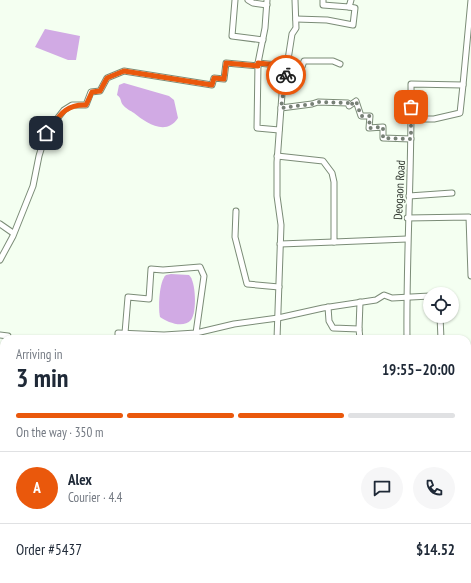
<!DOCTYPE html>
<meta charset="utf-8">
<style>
body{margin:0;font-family:"PT Sans Narrow",sans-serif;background:#f6f6f7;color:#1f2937;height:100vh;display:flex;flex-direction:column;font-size:15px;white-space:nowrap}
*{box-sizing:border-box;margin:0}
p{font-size:13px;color:#747a83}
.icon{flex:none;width:22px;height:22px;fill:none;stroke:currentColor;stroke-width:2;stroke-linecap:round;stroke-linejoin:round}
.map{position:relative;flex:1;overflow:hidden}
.panel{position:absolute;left:0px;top:335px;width:471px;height:248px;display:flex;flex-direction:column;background:#fff;border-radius:12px 12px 0 0;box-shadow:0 1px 3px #0004}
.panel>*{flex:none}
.controls{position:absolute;left:423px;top:287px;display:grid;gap:8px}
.controls a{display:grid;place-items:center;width:36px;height:36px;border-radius:50%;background:#fff;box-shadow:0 1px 3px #0004;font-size:20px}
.pin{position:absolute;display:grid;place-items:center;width:34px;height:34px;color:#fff;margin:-17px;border-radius:8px;box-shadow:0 2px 6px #0006}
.courier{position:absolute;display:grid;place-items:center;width:40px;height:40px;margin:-20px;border:3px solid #ea580c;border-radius:50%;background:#fff;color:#222;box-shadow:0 1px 5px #0007}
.headline em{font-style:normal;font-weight:600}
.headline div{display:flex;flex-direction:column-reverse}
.headline{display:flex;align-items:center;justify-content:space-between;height:68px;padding:0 16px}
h1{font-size:26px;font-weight:600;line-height:30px}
.bar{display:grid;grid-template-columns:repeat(4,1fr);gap:6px 4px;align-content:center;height:48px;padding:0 16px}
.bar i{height:5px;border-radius:3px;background:#e0e1e3}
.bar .active{background:#ea580c}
.bar p{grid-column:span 4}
.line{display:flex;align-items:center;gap:10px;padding:0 16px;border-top:1px solid #e0e1e3}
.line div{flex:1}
.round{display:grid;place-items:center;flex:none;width:42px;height:42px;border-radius:21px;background:#f6f6f7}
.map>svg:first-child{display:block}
.water{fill:#d1aae4}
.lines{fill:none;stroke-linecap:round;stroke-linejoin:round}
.street-casing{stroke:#7b8c77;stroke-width:7}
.secondary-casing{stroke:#7b8c77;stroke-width:9}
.street{stroke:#fff;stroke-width:5}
.secondary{stroke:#e1fadb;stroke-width:7}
.done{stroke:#778076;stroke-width:4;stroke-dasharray:0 7.2}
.route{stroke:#ea580c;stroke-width:5}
.labels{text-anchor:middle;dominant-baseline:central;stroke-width:3.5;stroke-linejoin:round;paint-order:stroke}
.street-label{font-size:12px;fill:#343b33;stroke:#f4fff1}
</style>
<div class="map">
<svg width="471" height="583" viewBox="0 0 471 583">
<rect width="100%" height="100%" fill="#f4fff1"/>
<g class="water">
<path d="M 45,29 L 80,36 L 76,60 L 68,60 L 35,47 Z"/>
<path d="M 124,83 L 169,96 L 174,100 L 178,118 C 166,137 145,122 134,113 C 131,111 125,108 123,105 C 120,102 122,98 117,95 L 119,85 Z"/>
<path d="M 171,274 L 189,275 C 196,281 197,312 191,320 C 183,329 167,322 160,317 C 158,308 159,281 166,275 Z"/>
</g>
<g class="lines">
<g class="street-casing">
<g id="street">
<path d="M 235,0 L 232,36 L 263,40"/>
<path d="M 248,0 L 253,3 L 267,5"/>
<path d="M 267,0 L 265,28 L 258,63 L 257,128 L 279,130"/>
<path d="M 323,0 L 323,5 L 349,7 L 351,0"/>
<path d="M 296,19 L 327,20 L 353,25 L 355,8 L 349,7"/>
<path d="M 258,63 L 287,66"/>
<path d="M 286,68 L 302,67 L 304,61 L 333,61 L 340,64"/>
<path d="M 281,108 L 312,104 L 318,102 L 348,103 L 349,106 L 356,101 L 361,116 L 370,116 L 369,128 L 383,127 L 383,138 L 411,139"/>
<path d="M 411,119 L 434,119 L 460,113 L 463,85"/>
<path d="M 277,156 L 323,161 L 332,173 L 334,182 L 334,242 L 407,239"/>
<path d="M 409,196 L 452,193"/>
<path d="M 236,211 L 235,237 L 247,284 L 279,287"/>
<path d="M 407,218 L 469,217 L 471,276"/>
<path d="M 0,224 L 13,233"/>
<path d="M 280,244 L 334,242"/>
<path d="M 0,260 L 13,236 L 33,186 L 39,156 L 46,133 L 64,110 L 72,105 L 86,105 L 91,92 L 100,91 L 107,78 L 124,71 L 212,85 L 214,78 L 224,79 L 226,63 L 258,66"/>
<path d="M 328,307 L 329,321 L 333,328 L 359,329 L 360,339"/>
<path d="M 440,316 L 441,339"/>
<path d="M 359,329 L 360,302"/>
<path d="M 125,333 L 128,297 L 149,299 L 151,269 L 163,270 L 200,267 L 204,276 L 196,333"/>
<path d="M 0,335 L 8,336 L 8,339"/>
<path d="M 118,339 L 118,333 L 164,335 L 196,333 L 234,324 L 278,318 L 323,308 L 376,300 L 384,295 L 392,298 L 430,296"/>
<path d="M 277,339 L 281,225 L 277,196 L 277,162 L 282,94 L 285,89 L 287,66 L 292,34 L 296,28 L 295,0"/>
<path d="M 407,339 C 406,254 412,169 411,84 L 463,85 L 471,0"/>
<path d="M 0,412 L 4,375"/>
<path d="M 0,473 L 4,473"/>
<path d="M 0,496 L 4,494"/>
<path d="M 467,504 L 471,504"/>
<path d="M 467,532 L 471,533"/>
<path d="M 467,551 L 471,551"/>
<path d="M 237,579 L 237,583"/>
<path d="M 278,579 L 278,583"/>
<path d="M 337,579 L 337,583"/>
<path d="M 0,581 L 17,583"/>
<path d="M 25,583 L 26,579"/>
<path d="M 103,583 L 103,579"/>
<path d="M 377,583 L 377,579"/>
</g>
</g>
<g class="secondary-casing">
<g id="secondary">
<path d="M 467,379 L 471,379"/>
<path d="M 0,416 L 4,416"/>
</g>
</g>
<use href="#street" class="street"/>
<use href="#secondary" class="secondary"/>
</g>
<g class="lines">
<path class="done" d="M 286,75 L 281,108 L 312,104 L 318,102 L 348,103 L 349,106 L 356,101 L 361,116 L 370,116 L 369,128 L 383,127 L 383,138 L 411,139 L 411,107"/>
<path class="route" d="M 46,133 C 59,117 64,104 86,105 L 92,92 L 100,91 L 107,78 L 124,71 L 212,85 L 214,78 L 224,79 L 226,63 L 258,66 L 258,63 L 286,66 L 286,75"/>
</g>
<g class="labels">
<g class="street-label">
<text transform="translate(399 190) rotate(-87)">Deogaon Road</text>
</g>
</g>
</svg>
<div class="controls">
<a><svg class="icon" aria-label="locate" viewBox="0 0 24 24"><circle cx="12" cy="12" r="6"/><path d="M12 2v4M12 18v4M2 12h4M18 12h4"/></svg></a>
</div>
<div class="pin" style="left:411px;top:107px;background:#ea580c"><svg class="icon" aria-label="bag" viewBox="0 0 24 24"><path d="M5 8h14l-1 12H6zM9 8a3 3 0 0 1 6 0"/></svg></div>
<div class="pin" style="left:46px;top:133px;background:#1f2937"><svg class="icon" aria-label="home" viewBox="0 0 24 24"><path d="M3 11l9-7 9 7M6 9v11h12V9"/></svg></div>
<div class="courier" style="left:286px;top:75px"><svg class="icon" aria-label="bike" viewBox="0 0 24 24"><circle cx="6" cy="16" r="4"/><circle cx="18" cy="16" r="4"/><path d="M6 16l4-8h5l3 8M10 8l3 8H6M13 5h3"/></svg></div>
<section class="panel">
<div class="headline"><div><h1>3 min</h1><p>Arriving in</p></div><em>19:55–20:00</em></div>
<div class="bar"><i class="active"></i><i class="active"></i><i class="active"></i><i></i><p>On the way · 350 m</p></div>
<div class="line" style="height:72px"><b class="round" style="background:#ea580c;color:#fff">A</b><div><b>Alex</b><p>Courier · 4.4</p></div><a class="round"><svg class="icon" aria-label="chat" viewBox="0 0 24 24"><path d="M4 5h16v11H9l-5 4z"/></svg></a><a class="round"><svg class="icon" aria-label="phone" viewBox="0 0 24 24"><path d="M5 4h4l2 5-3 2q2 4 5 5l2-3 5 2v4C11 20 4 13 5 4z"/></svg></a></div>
<div class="line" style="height:52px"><div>Order #5437</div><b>$14.52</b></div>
</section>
</div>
